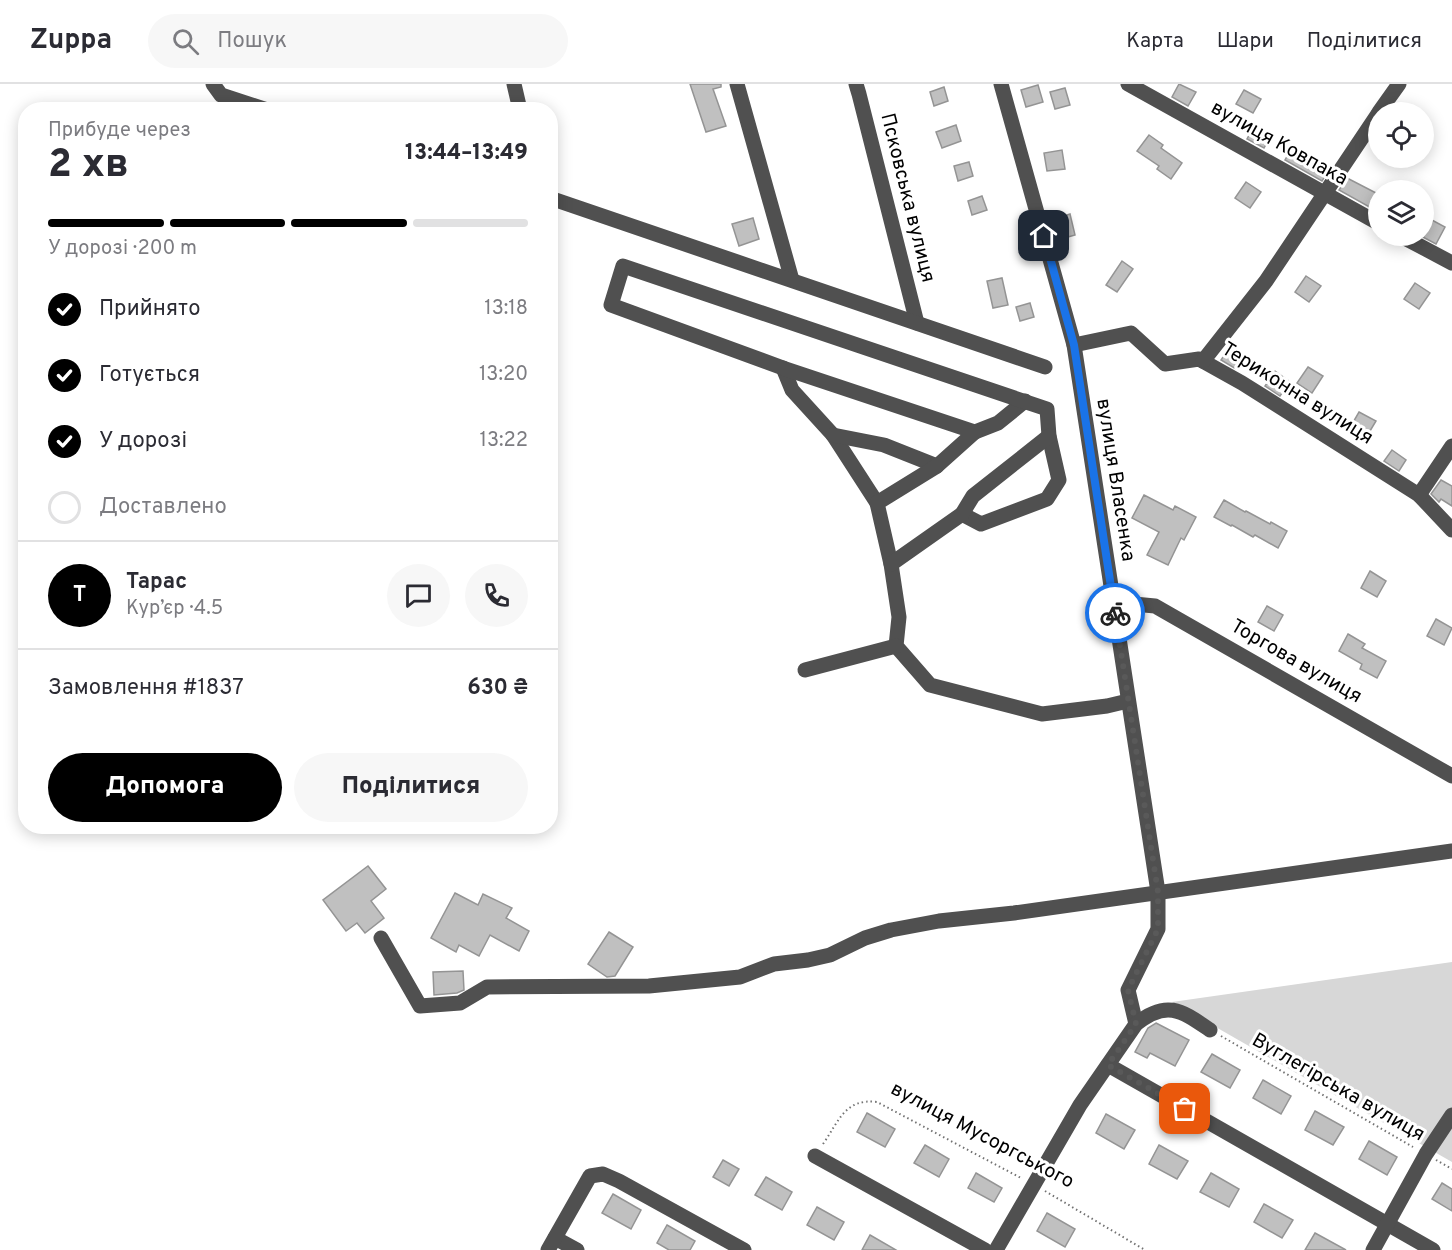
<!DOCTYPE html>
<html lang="uk">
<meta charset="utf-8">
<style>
body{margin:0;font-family:Overpass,sans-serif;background:#f7f7f7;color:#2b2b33;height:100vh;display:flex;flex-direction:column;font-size:22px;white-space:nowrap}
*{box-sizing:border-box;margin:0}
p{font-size:20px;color:#7c7c81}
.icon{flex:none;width:33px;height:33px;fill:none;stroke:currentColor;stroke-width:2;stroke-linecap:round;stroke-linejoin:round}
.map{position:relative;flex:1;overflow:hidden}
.sheet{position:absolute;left:18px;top:18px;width:540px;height:732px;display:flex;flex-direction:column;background:#fff;border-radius:24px;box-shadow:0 3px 15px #0003}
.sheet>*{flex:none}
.fabs{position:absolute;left:1368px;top:18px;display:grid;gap:12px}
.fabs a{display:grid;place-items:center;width:66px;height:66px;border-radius:50%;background:#fff;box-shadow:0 3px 15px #0003;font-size:30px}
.pin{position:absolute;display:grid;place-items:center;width:51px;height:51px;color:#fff;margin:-26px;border-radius:12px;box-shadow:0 3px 9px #0006}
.courier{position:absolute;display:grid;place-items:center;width:60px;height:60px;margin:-30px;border:4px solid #1a73e8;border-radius:50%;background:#fff;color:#222;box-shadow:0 2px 8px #0007}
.headline em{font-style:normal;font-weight:800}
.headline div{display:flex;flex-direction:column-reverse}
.headline{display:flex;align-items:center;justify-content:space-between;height:102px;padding:0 30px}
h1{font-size:39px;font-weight:800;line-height:45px}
.bar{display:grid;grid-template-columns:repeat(4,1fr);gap:9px 6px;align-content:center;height:72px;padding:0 30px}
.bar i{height:8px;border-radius:4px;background:#e1e1e2}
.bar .selected{background:#000}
.bar p{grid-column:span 4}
.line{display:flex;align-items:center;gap:15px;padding:0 30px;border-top:2px solid #e1e1e2}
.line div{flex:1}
.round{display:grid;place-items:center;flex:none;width:63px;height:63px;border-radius:32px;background:#f7f7f7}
ol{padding:0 30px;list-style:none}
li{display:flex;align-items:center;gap:18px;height:66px}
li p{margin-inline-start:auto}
li .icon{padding:6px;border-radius:50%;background:#000;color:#fff;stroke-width:4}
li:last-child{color:#7c7c81}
li i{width:33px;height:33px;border:3px solid #e1e1e2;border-radius:50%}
.cta{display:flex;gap:12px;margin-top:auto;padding:12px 30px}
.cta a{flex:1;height:69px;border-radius:36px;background:#000;color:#fff;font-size:24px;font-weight:800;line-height:69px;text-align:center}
.cta a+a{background:#f7f7f7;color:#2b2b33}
header{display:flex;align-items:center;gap:36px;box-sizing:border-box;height:84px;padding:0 30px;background:#fff;border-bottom:2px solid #e1e1e2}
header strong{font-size:28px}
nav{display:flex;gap:33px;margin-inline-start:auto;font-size:21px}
.search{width:420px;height:54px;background:#f7f7f7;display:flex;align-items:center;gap:15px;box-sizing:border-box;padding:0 21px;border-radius:33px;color:#7c7c81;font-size:22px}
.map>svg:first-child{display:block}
.green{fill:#d7d7d7}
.building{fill:#c0c0c0;stroke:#949494;stroke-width:1.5}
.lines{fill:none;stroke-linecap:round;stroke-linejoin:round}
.path{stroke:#727272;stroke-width:2;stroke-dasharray:1.5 3;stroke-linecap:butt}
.minor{stroke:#505050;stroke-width:15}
.done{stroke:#595959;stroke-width:6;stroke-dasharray:0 10.8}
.route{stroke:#1a73e8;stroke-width:8}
.labels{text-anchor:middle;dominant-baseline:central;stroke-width:6;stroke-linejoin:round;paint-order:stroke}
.street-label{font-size:20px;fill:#000;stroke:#fff}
</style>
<header>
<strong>Zuppa</strong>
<div class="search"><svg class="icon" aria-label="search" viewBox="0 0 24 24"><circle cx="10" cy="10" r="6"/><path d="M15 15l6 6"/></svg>Пошук</div>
<nav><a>Карта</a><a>Шари</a><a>Поділитися</a></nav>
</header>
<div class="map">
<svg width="1452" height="1166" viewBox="0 0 1452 1166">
<rect width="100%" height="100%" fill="#fff"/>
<path class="green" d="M 1452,878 L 1452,1078 L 1172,918 Z"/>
<g class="building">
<path d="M 690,0 L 721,0 L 721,3 L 713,5 L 726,42 L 706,48 Z"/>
<path d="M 1179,0 L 1196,8 L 1188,22 L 1172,13 Z"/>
<path d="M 1038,1 L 1043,18 L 1026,23 L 1021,6 Z"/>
<path d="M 944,3 L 948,17 L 934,22 L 930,8 Z"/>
<path d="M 1065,4 L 1070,21 L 1055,25 L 1050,8 Z"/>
<path d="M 1244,6 L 1261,15 L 1253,29 L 1236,20 Z"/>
<path d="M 956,41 L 961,57 L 942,64 L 936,48 Z"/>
<path d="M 1253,44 L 1270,53 L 1264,64 L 1247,55 Z"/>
<path d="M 1149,51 L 1163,61 L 1161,64 L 1182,79 L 1171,95 L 1157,85 L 1159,82 L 1137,67 Z"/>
<path d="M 1293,62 L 1331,83 L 1322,97 L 1285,76 Z"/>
<path d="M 1062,66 L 1065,85 L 1047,87 L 1044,69 Z"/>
<path d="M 969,78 L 973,92 L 958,97 L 954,82 Z"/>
<path d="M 1347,94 L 1378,110 L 1378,115 L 1373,125 L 1339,106 Z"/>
<path d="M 1246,98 L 1261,108 L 1250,124 L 1235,114 Z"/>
<path d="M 982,112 L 987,126 L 972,131 L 968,117 Z"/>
<path d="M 1070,130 L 1075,151 L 1061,155 L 1055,135 Z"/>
<path d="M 753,134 L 759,155 L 739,162 L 732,140 Z"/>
<path d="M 1430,135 L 1445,143 L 1436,160 L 1421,152 L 1424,152 L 1424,146 Z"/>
<path d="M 1122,177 L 1133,185 L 1117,208 L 1106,201 Z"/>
<path d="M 1306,192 L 1321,202 L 1309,218 L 1295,208 Z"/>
<path d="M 1002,194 L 1008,221 L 993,224 L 987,197 Z"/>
<path d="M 1415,199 L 1430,209 L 1419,225 L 1404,215 Z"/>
<path d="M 1030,219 L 1034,233 L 1020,237 L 1016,223 Z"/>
<path d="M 1231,261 L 1245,272 L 1236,285 L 1221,276 Z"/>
<path d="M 1308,283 L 1323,292 L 1312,309 L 1297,299 Z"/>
<path d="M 1275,287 L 1290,298 L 1280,312 L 1265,302 Z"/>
<path d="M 1359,328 L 1376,337 L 1364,357 L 1348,347 Z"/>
<path d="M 1392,366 L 1406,376 L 1399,387 L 1384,377 Z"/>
<path d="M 1441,396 L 1452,402 L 1452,422 L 1441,415 L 1439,418 L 1431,410 Z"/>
<path d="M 1144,411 L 1173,426 L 1175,422 L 1196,433 L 1184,456 L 1181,454 L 1168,481 L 1147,471 L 1159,448 L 1132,434 Z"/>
<path d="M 1224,416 L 1245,428 L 1246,427 L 1270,440 L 1271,438 L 1287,447 L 1278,464 L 1255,451 L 1253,453 L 1232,441 L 1231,442 L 1214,433 Z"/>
<path d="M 1370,487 L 1386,497 L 1377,513 L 1361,504 Z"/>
<path d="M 1267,522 L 1283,531 L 1274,547 L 1258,538 Z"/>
<path d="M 1436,535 L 1452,544 L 1444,561 L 1427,552 Z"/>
<path d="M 1348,550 L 1365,560 L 1362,564 L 1386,577 L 1377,594 L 1360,585 L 1362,580 L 1339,567 Z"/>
<path d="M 368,782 L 386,805 L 371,817 L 384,834 L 365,849 L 357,839 L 346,847 L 323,816 Z"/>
<path d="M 455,809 L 478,821 L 483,810 L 512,824 L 506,834 L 529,847 L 519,867 L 490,851 L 479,872 L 459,861 L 456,868 L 431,854 Z"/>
<path d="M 609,848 L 633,863 L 615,892 L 607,893 L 588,880 Z"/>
<path d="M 463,887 L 464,906 L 457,909 L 434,911 L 433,888 Z"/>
<path d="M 1156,939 L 1189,956 L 1175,982 L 1150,969 L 1147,974 L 1135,968 L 1148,944 Z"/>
<path d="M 1212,970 L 1240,986 L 1230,1004 L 1201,988 Z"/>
<path d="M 1263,996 L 1291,1012 L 1281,1030 L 1253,1014 Z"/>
<path d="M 1315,1027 L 1344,1043 L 1333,1061 L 1305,1046 Z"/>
<path d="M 867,1029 L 895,1045 L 885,1063 L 857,1048 Z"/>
<path d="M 1106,1030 L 1135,1046 L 1124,1065 L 1096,1049 Z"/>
<path d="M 1369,1057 L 1397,1073 L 1387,1091 L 1359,1075 Z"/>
<path d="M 925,1061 L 949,1075 L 939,1093 L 914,1079 Z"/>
<path d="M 1159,1061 L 1188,1077 L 1177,1095 L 1149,1080 Z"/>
<path d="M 723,1076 L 739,1085 L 729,1102 L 713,1093 Z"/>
<path d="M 976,1089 L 1002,1104 L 994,1118 L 968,1104 Z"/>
<path d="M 1211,1089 L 1239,1105 L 1229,1123 L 1200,1108 Z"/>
<path d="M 766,1093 L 792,1108 L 782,1126 L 755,1111 Z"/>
<path d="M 1442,1099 L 1452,1105 L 1452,1127 L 1432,1115 Z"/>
<path d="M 613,1110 L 641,1126 L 631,1145 L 602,1129 Z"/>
<path d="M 1264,1120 L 1293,1136 L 1282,1154 L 1254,1138 Z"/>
<path d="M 817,1123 L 844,1138 L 834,1156 L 807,1141 Z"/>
<path d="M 1047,1129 L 1075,1145 L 1065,1163 L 1037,1147 Z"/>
<path d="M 667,1141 L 695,1157 L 690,1166 L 669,1166 L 657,1159 Z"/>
<path d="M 1315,1149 L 1346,1166 L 1305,1166 Z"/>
<path d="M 870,1151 L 896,1166 L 862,1166 Z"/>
</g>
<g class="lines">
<g class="path">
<path d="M 1221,952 L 1413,1063"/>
<path d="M 823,1060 C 839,1037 845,1014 877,1018 L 1021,1094"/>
<path d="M 1436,1076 L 1452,1085"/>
<path d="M 1045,1107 L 1145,1166"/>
</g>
<g class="minor">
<path d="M 213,0 L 221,11 L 267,26"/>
<path d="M 514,0 L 520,26"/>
<path d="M 737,0 L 792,196"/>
<path d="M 856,0 L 859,10 L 917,239"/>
<path d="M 1001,0 L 1074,261 L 1158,808 L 1158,845 L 1128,906 L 1136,940"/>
<path d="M 1128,0 L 1378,139"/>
<path d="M 1379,28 L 1399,0"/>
<path d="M 550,114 L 1045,283"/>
<path d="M 1401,152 L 1452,179"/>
<path d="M 1074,261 L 1131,249 L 1165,280 L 1199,275 L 1242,299 L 1419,411 L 1452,446"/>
<path d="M 1203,277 L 1266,197 L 1378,30"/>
<path d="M 783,284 L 792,306 L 833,351 L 877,419"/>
<path d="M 975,348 L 998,339 L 1025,317"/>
<path d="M 833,351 L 884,361 L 937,382"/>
<path d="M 1419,411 L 1452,362"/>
<path d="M 962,430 L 981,440 L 1047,415 L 1059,396 L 1049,352 L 1047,325 L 623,182 L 611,221 L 783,284 L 975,348 L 937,382 L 877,419 L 891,480 L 899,533 L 896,562 L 930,601 L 1042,630 L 1107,622 L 1128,617"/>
<path d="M 891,480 L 962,430 L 973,412 L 1049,352"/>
<path d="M 1113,518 L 1155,522 L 1452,692"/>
<path d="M 805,586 L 896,562"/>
<path d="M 381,854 L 420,922 L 460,919 L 487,903 L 649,902 L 740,893 L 774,880 L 808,876 L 830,871 L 865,854 L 891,846 L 939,837 L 1014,829 L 1452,767"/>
<path d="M 1108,981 L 1433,1166"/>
<path d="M 815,1072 L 985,1166"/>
<path d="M 555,1154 L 577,1166"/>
<path d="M 548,1166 L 590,1092 L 603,1090 L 619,1097 L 744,1166"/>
<path d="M 996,1166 L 1080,1021 L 1136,940 C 1167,915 1182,927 1210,946"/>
<path d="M 1373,1166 L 1426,1070 L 1452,1031"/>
</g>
</g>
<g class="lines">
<path class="done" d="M 1115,529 L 1158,808 L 1158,845 L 1128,906 L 1136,940 L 1108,981 L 1185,1025"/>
<path class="route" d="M 1044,152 L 1074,261 L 1115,529"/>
</g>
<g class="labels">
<g class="street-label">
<text transform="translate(1279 60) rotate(29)">вулиця Ковпака</text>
<text transform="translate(907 114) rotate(76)">Псковська вулиця</text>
<text transform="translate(1297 310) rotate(32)">Териконна вулиця</text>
<text transform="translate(1115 396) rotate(81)">вулиця Власенка</text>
<text transform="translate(1296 578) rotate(30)">Торгова вулиця</text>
<text transform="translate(1338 1004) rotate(30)">Вуглегірська вулиця</text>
<text transform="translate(982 1052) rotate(28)">вулиця Мусоргського</text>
</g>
</g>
</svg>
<div class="fabs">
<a><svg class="icon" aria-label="locate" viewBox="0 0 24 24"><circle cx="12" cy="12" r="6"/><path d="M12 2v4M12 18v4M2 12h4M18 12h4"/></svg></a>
<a><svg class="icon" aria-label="layers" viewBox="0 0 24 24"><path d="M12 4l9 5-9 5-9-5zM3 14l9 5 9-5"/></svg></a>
</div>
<div class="pin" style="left:1185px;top:1025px;background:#ea580c"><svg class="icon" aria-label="bag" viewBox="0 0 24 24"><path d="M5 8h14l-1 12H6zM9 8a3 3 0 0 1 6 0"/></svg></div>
<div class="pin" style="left:1044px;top:152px;background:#1f2937"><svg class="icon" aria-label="home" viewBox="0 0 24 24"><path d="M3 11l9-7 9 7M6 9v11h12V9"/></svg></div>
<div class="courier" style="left:1115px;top:529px"><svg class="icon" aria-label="bike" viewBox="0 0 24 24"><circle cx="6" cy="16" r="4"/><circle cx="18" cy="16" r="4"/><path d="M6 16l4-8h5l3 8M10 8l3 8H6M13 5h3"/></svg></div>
<section class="sheet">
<div class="headline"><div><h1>2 хв</h1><p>Прибуде через</p></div><em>13:44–13:49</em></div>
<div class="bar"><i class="selected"></i><i class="selected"></i><i class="selected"></i><i></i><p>У дорозі · 200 m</p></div>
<ol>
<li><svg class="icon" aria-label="check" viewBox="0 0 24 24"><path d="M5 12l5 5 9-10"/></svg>Прийнято<p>13:18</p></li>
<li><svg class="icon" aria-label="check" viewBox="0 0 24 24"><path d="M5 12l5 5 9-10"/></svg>Готується<p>13:20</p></li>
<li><svg class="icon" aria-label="check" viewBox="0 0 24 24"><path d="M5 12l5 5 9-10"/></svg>У дорозі<p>13:22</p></li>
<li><i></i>Доставлено</li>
</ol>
<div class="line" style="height:108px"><b class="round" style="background:#000;color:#fff">Т</b><div><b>Тарас</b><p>Кур’єр · 4.5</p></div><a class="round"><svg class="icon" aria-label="chat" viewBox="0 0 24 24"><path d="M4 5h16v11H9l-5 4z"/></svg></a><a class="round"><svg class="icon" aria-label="phone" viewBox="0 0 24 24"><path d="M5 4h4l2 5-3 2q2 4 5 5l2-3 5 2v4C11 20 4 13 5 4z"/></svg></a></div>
<div class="line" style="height:78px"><div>Замовлення #1837</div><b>630 ₴</b></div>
<div class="cta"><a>Допомога</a><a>Поділитися</a></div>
</section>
</div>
